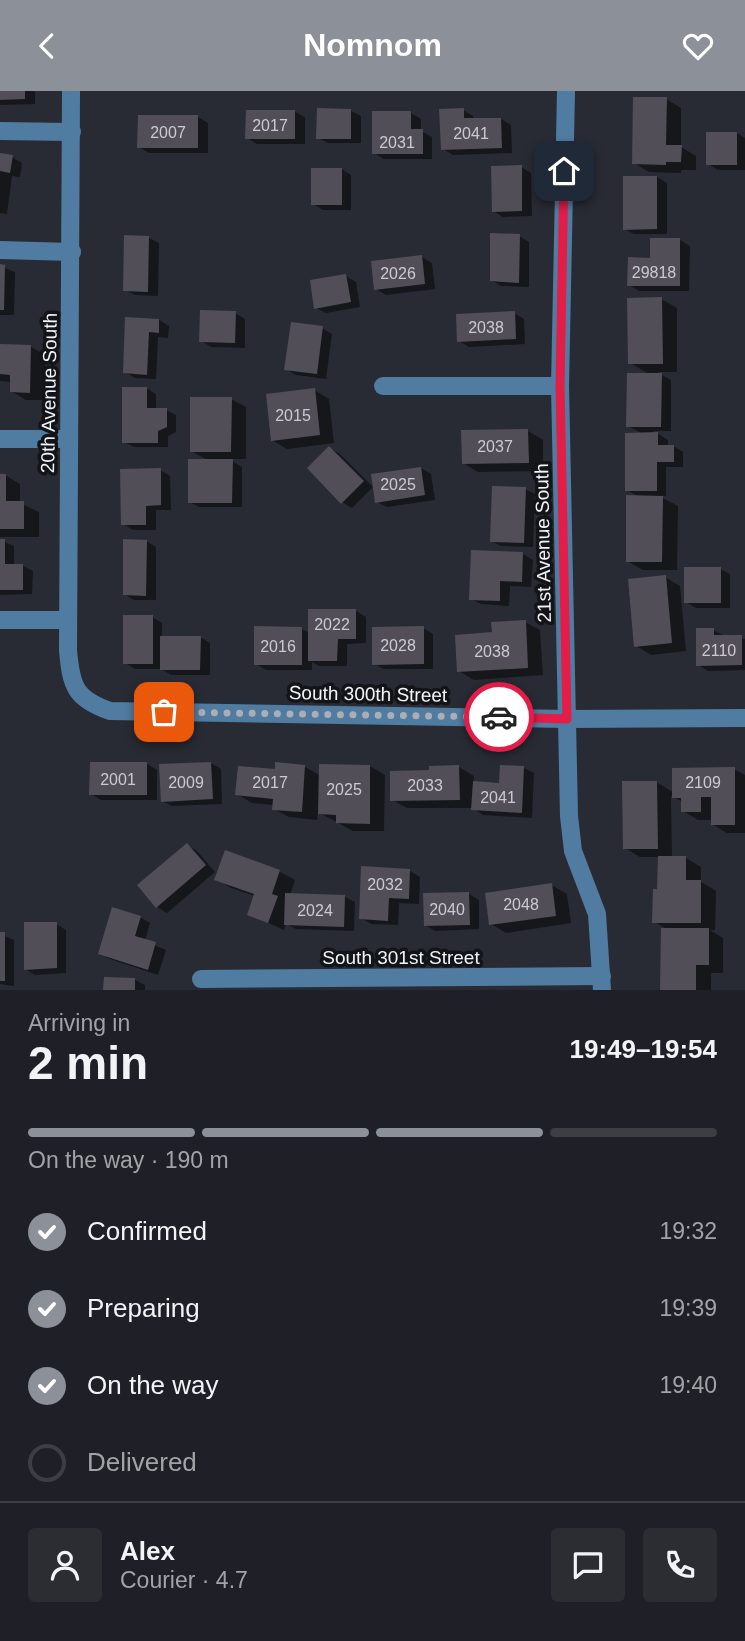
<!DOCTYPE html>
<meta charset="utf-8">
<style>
body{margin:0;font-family:Arial,sans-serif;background:#2c2d33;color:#f1f3f6;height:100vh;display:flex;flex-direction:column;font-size:26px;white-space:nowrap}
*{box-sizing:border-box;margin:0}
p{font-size:23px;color:#a1a3a7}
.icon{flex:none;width:38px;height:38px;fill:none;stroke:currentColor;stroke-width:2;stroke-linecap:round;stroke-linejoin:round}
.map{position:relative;height:899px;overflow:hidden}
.panel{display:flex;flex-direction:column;background:#1f2027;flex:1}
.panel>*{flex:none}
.pin{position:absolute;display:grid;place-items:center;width:60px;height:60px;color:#fff;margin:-30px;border-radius:14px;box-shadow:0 4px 10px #0006}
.courier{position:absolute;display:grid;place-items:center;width:70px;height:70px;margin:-35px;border:5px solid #e11d48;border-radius:50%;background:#fff;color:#222;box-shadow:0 2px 9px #0007}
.overview em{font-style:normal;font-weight:700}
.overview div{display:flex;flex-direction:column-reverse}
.overview{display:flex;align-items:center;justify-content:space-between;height:119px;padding:0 28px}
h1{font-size:46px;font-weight:700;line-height:52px}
.bar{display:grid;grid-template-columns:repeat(4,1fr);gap:10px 7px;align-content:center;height:84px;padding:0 28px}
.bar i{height:9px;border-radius:5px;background:#3c3e44}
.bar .selected{background:#8c9099}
.bar p{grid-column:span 4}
.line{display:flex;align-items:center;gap:18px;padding:0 28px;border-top:2px solid #3c3e44}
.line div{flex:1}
.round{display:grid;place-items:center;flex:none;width:74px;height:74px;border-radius:7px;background:#2c2d33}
ol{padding:0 28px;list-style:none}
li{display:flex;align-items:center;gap:21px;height:77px}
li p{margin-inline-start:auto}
li .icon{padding:7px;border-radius:50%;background:#8c9099;color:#fff;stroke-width:4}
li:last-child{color:#a1a3a7}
li i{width:38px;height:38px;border:4px solid #3c3e44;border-radius:50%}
header{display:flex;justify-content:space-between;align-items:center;height:91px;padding:0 28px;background:#8c9099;color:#fff;font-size:32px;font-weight:700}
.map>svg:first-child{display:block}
.shadow{fill:#0007}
.building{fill:#524e57}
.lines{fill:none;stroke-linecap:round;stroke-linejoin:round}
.minor{stroke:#517ca1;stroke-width:18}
.done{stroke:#acaeb5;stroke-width:7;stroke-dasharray:0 12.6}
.route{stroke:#e11d48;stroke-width:9}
.labels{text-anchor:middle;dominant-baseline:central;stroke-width:7;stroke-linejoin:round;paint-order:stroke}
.number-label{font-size:16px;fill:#cacad1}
.street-label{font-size:19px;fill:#f2f4fa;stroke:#131418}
</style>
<header><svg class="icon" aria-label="back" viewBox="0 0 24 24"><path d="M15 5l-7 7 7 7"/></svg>Nomnom<svg class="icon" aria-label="heart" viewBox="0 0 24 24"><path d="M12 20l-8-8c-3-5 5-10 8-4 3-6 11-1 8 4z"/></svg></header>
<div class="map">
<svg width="745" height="899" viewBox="0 0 745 899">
<rect width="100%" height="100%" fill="#292b34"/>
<g class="shadow">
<path d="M 0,0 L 35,0 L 35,13 L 0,14 Z"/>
<path d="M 666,8 L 681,17 L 681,56 L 696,65 L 696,79 L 681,79 L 681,82 L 649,81 L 634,72 Z"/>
<path d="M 463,19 L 473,25 L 473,29 L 501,28 L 511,34 L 512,62 L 453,64 L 443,58 Z"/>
<path d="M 351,20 L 361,25 L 361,52 L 328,52 L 318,47 Z"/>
<path d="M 295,21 L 305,26 L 305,53 L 257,53 L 247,47 Z"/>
<path d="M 411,22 L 421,28 L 421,40 L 432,46 L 432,68 L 384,68 L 374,62 Z"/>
<path d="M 198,26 L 208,32 L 208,62 L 149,62 L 139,56 Z"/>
<path d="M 737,42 L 745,47 L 745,79 L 718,79 L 708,73 Z"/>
<path d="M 0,64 L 12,66 L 22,72 L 20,86 L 12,85 L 7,123 L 0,122 Z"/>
<path d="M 521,76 L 531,82 L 532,125 L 503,126 L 493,120 Z"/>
<path d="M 342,78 L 351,84 L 351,119 L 323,119 L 313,113 Z"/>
<path d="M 657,86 L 667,92 L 667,143 L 634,143 L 624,138 Z"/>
<path d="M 519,145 L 529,151 L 529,196 L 501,195 L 491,189 Z"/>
<path d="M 149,147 L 159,152 L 158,205 L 135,204 L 125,199 Z"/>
<path d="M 680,149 L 690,155 L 689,200 L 639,200 L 629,194 L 652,168 Z"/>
<path d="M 422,166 L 432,172 L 435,198 L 386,204 L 376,198 Z"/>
<path d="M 0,175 L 15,181 L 14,224 L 0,224 Z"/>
<path d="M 346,185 L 356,191 L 360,216 L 326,222 L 316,217 Z"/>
<path d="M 661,208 L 677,217 L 677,281 L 657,281 L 671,289 L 671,340 L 653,340 L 668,349 L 668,355 L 673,355 L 683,361 L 683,376 L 666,376 L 666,405 L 659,405 L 678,415 L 677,479 L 643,479 L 627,470 L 639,406 L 627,399 L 643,343 L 628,335 L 649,283 L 630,272 Z"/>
<path d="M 235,222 L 245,228 L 245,257 L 211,256 L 201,250 Z"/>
<path d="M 514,222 L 524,228 L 525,253 L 469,256 L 459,250 Z"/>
<path d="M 127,228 L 159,229 L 169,235 L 168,247 L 158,246 L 156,288 L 135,287 L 125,281 Z"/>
<path d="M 322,237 L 332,243 L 326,288 L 296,284 L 286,278 Z"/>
<path d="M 0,255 L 31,256 L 46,264 L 44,309 L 26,309 L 11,300 L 12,291 L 0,290 Z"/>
<path d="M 146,297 L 156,303 L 156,319 L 166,319 L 176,324 L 176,341 L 168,345 L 168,356 L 134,356 L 124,351 Z"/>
<path d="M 314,299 L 329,308 L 334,352 L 287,358 L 272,349 Z"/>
<path d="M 231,308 L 246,316 L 246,368 L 229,368 L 242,376 L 242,416 L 199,416 L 189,411 L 209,370 L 191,360 Z"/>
<path d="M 528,340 L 543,349 L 543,380 L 478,381 L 463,372 Z"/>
<path d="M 330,357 L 340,363 L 373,396 L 352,417 L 342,411 Z"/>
<path d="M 421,377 L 431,383 L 435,409 L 387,416 L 377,411 Z"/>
<path d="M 160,379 L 170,385 L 171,419 L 156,419 L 156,439 L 133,439 L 123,433 Z"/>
<path d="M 0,384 L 5,384 L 20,393 L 20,412 L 39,421 L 39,446 L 0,446 Z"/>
<path d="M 525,398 L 535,403 L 533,456 L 501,455 L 491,450 Z"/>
<path d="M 0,449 L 14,455 L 14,475 L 23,475 L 33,480 L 32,503 L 0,504 Z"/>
<path d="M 146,450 L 156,456 L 156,509 L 134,509 L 124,503 Z"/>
<path d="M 523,463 L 533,469 L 531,496 L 510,495 L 509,515 L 481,513 L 471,508 Z"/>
<path d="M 720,478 L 730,483 L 730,517 L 696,517 L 686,511 Z"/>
<path d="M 665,486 L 680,495 L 686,560 L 651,564 L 636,555 Z"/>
<path d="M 310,520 L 356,520 L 366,526 L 366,552 L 347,553 L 347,575 L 319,575 L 312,571 L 312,579 L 266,579 L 256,573 L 302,538 L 310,542 Z"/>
<path d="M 152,526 L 162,532 L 162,547 L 200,546 L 210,552 L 210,584 L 171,584 L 161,578 L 135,578 L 125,572 Z"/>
<path d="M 525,531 L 540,539 L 543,584 L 474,589 L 459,580 L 493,543 Z"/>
<path d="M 423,537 L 433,543 L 433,578 L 384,578 L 374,573 Z"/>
<path d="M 713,539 L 723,544 L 745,548 L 745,579 L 708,580 L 698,574 Z"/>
<path d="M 211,672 L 221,678 L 222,713 L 172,715 L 162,710 Z"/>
<path d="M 147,673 L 157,679 L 157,709 L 101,709 L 91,703 Z"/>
<path d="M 370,675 L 385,684 L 384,740 L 353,740 L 318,721 L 317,729 L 289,726 L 274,718 L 274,714 L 252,712 L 237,703 L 276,680 L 305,676 L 321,685 Z"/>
<path d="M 459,676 L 474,685 L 474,692 L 501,694 L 524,677 L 534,682 L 532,727 L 483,724 L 473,717 L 407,717 L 392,709 L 431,681 Z"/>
<path d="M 734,678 L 745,684 L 745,742 L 727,742 L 712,733 L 712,729 L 698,729 L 683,720 L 683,711 L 671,705 L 672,767 L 686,767 L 701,776 L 701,791 L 716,800 L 715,839 L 710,839 L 723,847 L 723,882 L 711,882 L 711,899 L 662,899 L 669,839 L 654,831 L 659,800 L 660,766 L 640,766 L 625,757 L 656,691 L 673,701 Z"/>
<path d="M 187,754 L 197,760 L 215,781 L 167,822 L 157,816 Z"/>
<path d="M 226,761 L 280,781 L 295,789 L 290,804 L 345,806 L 355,811 L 354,840 L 296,838 L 286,833 L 284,839 L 249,823 L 255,805 L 231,797 L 217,788 Z"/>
<path d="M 410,780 L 420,786 L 419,813 L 399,812 L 398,834 L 371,833 L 361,827 Z"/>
<path d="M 551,794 L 567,803 L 571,832 L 506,842 L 491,833 Z"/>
<path d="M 469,803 L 479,809 L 479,838 L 435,840 L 425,834 Z"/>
<path d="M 140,826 L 150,832 L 145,850 L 166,859 L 158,884 L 110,868 L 100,863 Z"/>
<path d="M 56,833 L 66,839 L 66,882 L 35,884 L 25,878 Z"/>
<path d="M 0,843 L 14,849 L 14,895 L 0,893 Z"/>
<path d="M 135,889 L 145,894 L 145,899 L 105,899 Z"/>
</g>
<g class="building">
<path d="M 0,0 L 25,0 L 25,8 L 0,9 Z"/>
<path d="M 633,6 L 667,6 L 666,54 L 682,54 L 681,71 L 666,71 L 666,74 L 632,73 Z"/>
<path d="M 317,17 L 351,18 L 351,48 L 316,48 Z"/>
<path d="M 464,17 L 464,27 L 501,27 L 502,57 L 441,59 L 439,18 Z"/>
<path d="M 246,19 L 295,19 L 295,48 L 245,48 Z"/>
<path d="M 372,20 L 411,20 L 411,38 L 423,38 L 423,63 L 372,63 Z"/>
<path d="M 138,24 L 198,24 L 198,57 L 137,57 Z"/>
<rect x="706" y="41" width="31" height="33"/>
<path d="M 0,62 L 13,64 L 10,82 L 0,80 Z"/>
<path d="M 522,74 L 522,120 L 492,121 L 491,75 Z"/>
<rect x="311" y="77" width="31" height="37"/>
<path d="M 623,85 L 657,85 L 657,138 L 623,139 Z"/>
<path d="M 490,142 L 520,143 L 519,192 L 490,190 Z"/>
<path d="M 124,144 L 149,145 L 148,201 L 123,200 Z"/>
<path d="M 650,147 L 680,147 L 680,195 L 627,195 L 628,166 L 650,167 Z"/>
<path d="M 422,164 L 425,193 L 374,199 L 371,170 Z"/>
<path d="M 0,173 L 5,174 L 4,219 L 0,219 Z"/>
<path d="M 346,183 L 351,211 L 314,218 L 310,189 Z"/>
<path d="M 662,206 L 663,273 L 628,273 L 627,207 Z"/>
<path d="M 200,219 L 236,220 L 235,252 L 199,251 Z"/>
<path d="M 515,220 L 516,248 L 457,251 L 456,223 Z"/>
<path d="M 125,226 L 159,228 L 159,242 L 149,241 L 147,284 L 123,282 Z"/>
<path d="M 291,231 L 323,235 L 317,283 L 284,279 Z"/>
<path d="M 0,253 L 31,254 L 30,302 L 10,301 L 10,284 L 0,283 Z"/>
<path d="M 627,282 L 662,282 L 661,336 L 626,336 Z"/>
<path d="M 122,296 L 147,296 L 147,317 L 167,317 L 167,336 L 158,340 L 158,352 L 122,352 Z"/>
<path d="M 315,297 L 320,344 L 271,350 L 266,303 Z"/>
<path d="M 190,306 L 232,306 L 231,361 L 190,361 Z"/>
<path d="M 528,338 L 529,372 L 462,373 L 461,339 Z"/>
<path d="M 658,341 L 658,354 L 674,354 L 674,371 L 657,371 L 657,400 L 625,400 L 625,342 Z"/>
<path d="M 329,355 L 364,390 L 341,413 L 307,377 Z"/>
<path d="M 188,368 L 233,368 L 232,412 L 188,412 Z"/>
<path d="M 421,376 L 425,404 L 375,412 L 371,383 Z"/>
<path d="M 161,377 L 161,414 L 146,415 L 146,434 L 121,434 L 120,378 Z"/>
<path d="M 0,383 L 6,383 L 6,410 L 24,410 L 24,438 L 0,438 Z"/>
<path d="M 492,395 L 526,396 L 524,452 L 490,451 Z"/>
<path d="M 626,404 L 663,405 L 662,471 L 626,471 Z"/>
<path d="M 0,448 L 5,448 L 5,473 L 23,473 L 23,499 L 0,499 Z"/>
<path d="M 123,448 L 147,449 L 146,505 L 123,504 Z"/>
<path d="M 471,459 L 523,461 L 522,491 L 500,490 L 500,510 L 469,509 Z"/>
<rect x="684" y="476" width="37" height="36"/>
<path d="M 666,484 L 672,552 L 634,556 L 628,488 Z"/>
<path d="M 308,518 L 356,518 L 356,548 L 338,548 L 337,570 L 308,570 Z"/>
<rect x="123" y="524" width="30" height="49"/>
<path d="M 526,529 L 528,577 L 457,581 L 455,544 L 492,541 L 491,531 Z"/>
<path d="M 254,535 L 302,536 L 302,574 L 254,574 Z"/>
<path d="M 424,535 L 424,573 L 372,574 L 372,536 Z"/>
<path d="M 696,537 L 714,537 L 714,544 L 742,544 L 742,574 L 696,575 Z"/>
<path d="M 160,545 L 201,545 L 200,579 L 160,579 Z"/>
<path d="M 90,671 L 147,671 L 147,704 L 89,704 Z"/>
<path d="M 211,671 L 213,708 L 161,711 L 159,673 Z"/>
<path d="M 275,671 L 305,674 L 302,721 L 272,719 L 273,708 L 235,704 L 238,675 L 275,678 Z"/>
<path d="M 319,673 L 370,674 L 370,733 L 336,732 L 336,724 L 318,723 Z"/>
<path d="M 459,674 L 460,709 L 390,710 L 390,680 L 429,679 L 429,675 Z"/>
<path d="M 500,674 L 524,675 L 522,722 L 471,719 L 473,690 L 499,692 Z"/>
<path d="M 735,676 L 735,734 L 711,734 L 711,706 L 701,706 L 701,721 L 681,721 L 681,707 L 672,707 L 672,677 Z"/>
<path d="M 622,690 L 657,690 L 658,758 L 623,758 Z"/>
<path d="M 187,752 L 206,774 L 156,817 L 137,794 Z"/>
<path d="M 225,759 L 280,779 L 272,803 L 278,805 L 268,832 L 247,824 L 254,803 L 214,789 Z"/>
<path d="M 658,765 L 686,765 L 686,789 L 701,789 L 701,832 L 652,832 L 653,798 L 657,798 Z"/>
<path d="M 361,775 L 410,778 L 409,808 L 389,807 L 388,830 L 359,828 Z"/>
<path d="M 552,792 L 556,825 L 489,834 L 485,802 Z"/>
<path d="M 469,801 L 470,834 L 424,835 L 423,802 Z"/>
<path d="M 285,802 L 345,804 L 344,836 L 284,834 Z"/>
<path d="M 112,816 L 141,825 L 135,845 L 156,851 L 148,879 L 98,863 Z"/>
<path d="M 24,831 L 57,831 L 57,877 L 24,879 Z"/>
<path d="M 661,837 L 709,837 L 709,874 L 696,874 L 696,899 L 660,899 Z"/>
<rect x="0" y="841" width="5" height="49"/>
<path d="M 104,886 L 135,887 L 135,899 L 103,899 Z"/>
</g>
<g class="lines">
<g class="minor">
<path d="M 71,0 L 68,559 C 71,595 75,608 110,620 L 567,628 L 745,627"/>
<path d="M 566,0 L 560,295 L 569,725 L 573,760 L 597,823 L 602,899"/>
<path d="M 0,40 L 72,41"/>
<path d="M 0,159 L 72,161"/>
<path d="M 383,295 L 560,295"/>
<path d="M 0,348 L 69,348"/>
<path d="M 0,529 L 68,529"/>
<path d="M 201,888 L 602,885"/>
</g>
</g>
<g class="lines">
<path class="done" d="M 164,621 L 499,626"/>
<path class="route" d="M 499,626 L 567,628 L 560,295 L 564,80"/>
</g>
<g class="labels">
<g class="number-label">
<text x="270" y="34">2017</text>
<text x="168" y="41">2007</text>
<text x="471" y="42">2041</text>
<text x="397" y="51">2031</text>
<text x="654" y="181">29818</text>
<text x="398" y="182">2026</text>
<text x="486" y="236">2038</text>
<text x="293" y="324">2015</text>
<text x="495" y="355">2037</text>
<text x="398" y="393">2025</text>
<text x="332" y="533">2022</text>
<text x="398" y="554">2028</text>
<text x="278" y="555">2016</text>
<text x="719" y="559">2110</text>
<text x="492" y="560">2038</text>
<text x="118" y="688">2001</text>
<text x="186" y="691">2009</text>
<text x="270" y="691">2017</text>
<text x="703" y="691">2109</text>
<text x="425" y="694">2033</text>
<text x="344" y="698">2025</text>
<text x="498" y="706">2041</text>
<text x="385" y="793">2032</text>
<text x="521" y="813">2048</text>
<text x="447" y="818">2040</text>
<text x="315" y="819">2024</text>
</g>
<g class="street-label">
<text transform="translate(49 302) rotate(-89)">20th Avenue South</text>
<text transform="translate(543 452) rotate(-91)">21st Avenue South</text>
<text transform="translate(368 603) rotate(1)">South 300th Street</text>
<text x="401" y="866">South 301st Street</text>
</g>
</g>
</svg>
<div class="pin" style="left:164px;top:621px;background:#ea580c"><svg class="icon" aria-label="bag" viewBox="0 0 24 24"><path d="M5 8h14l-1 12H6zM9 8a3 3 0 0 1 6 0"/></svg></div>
<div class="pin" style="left:564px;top:80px;background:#1f2937"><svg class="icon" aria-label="home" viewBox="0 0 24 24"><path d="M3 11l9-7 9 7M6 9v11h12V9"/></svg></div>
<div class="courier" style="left:499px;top:626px"><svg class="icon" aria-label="car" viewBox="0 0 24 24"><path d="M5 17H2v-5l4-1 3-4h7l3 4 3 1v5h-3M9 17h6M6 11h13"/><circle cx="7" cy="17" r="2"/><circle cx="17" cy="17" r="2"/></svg></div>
</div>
<section class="panel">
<div class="overview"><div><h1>2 min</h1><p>Arriving in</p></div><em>19:49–19:54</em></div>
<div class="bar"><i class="selected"></i><i class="selected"></i><i class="selected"></i><i></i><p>On the way · 190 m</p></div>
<ol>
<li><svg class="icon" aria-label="check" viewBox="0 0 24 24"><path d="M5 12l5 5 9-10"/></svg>Confirmed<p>19:32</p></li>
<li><svg class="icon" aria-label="check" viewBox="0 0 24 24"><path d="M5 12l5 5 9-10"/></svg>Preparing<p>19:39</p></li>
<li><svg class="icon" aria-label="check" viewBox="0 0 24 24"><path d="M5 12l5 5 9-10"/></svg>On the way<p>19:40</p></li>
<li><i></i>Delivered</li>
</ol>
<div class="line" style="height:126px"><a class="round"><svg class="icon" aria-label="person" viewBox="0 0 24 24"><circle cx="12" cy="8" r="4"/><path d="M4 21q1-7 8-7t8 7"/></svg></a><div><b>Alex</b><p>Courier · 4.7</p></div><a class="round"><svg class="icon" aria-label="chat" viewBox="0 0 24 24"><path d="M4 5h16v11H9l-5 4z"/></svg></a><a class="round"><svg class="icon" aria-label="phone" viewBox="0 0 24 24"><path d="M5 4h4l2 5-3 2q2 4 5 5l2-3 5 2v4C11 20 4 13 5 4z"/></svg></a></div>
</section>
